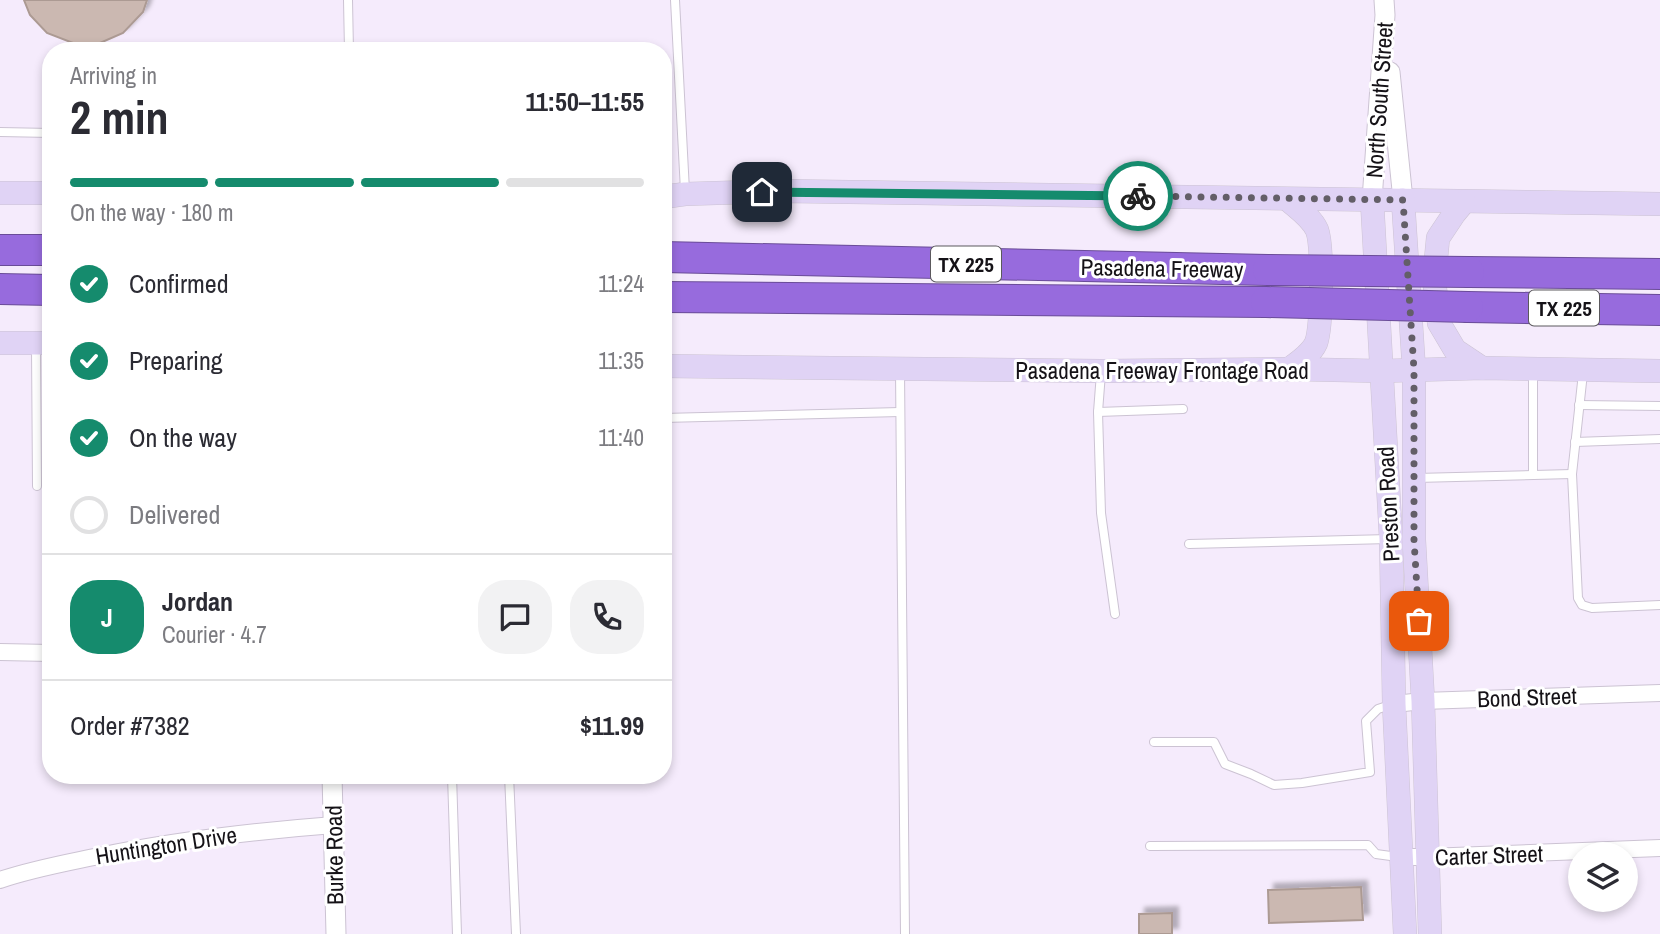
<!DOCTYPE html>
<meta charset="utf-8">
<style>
body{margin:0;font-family:"Archivo Narrow",sans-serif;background:#f2f2f3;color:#2b2b33;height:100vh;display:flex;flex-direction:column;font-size:26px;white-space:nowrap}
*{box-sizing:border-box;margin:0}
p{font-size:23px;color:#7c7c81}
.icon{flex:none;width:38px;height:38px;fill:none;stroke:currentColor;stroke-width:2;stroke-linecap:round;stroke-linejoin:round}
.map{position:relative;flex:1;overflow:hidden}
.details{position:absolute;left:42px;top:42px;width:630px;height:742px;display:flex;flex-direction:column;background:#fff;border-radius:28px;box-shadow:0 4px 10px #0003}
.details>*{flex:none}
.controls{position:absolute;left:1568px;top:842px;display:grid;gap:14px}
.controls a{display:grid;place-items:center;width:70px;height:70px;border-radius:50%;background:#fff;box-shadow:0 4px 10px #0003;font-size:35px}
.pin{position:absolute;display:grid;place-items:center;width:60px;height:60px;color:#fff;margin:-30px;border-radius:14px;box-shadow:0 4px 10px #0006}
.courier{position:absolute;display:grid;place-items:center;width:70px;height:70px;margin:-35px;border:5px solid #158b6d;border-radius:50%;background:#fff;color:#222;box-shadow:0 2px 9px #0007}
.summary em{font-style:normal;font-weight:800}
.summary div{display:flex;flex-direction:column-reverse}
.summary{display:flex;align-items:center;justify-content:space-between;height:119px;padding:0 28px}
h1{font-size:46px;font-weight:800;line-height:52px}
.bar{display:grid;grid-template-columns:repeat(4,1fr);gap:10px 7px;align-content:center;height:84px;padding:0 28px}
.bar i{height:9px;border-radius:5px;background:#e1e1e2}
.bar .current{background:#158b6d}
.bar p{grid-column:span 4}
.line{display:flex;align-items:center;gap:18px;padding:0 28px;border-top:2px solid #e1e1e2}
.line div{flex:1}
.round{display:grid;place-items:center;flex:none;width:74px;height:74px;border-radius:28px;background:#f2f2f3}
ol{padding:0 28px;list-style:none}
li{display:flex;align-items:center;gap:21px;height:77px}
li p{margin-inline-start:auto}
li .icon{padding:7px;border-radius:50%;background:#158b6d;color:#fff;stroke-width:4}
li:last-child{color:#7c7c81}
li i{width:38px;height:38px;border:4px solid #e1e1e2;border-radius:50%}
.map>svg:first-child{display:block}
.building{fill:#cbb8b1;stroke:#ac9a93;stroke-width:2;filter:url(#shadow)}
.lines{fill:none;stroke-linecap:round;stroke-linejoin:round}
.service-casing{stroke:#ccc3d3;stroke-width:10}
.minor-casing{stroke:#ccc3d3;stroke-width:18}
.tertiary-casing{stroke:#ccc3d3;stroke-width:21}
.secondary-casing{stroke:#ccc3d3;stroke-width:24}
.motorway-casing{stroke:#6a4c98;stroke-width:32}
.service{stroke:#fff;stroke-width:8}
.minor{stroke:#fff;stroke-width:16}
.tertiary{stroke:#fff;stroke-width:19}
.secondary{stroke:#e0d3f5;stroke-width:23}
.motorway{stroke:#976bdd;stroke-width:30}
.motorway-bridge-casing{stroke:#6a4c98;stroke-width:32;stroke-linecap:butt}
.motorway-bridge{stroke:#976bdd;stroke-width:30}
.done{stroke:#635e67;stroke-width:7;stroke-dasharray:0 12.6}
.route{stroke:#158b6d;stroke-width:9}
.labels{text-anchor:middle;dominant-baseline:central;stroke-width:6;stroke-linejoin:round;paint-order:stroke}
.shield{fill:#fff;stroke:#5b595d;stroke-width:2}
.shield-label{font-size:21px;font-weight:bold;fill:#151217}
.street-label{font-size:23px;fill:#151217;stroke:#fff}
</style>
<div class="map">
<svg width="1660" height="934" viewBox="0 0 1660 934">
<defs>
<filter id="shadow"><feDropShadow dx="6" dy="-6" stdDeviation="2" flood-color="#0004"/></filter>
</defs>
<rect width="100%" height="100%" fill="#f5ebfc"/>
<g class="building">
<path d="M 24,0 L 147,0 L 143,12 L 123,33 L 100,43 L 73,43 L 47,33 L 30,15 Z"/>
<path d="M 1361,887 L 1363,920 L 1269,923 L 1268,890 Z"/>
<path d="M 1172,913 L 1172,934 L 1139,934 L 1139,914 Z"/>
</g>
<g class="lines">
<g class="service-casing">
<g id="service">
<path d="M 348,0 L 349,51"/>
<path d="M 675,0 L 685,191"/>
<path d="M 0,132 L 51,133"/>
<path d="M 36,346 L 37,486"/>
<path d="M 900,370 L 905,934"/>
<path d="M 1533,372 L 1533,475"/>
<path d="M 1101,373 L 1098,412 L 1101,513 L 1115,614"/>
<path d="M 1583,373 L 1572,474 L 1578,598 L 1582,605 L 1592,608 L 1660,605"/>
<path d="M 1579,405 L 1660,406"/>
<path d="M 1098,412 L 1183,409"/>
<path d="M 663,418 L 900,412"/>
<path d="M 1575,442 L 1660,439"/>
<path d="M 1416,478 L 1572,474"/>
<path d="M 1189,544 L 1389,539"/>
<path d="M 1154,742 L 1214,742 L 1225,764 L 1251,774 L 1274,785 L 1302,783 L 1370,772 L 1366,721 L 1378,709 L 1390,705"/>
<path d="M 452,775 L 457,934"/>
<path d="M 509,775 L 516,934"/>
<path d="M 1150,846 L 1368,845 L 1376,854 L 1398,857"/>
</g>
</g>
<g class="minor-casing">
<g id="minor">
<path d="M 0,652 L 51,653"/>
<path d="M 1394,704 L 1423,701 L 1660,693"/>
<path d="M 1401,857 L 1427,857 L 1660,848"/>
<path d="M 0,880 C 32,869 66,863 99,856 C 177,840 255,831 334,825"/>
</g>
</g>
<g class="tertiary-casing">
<g id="tertiary">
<path d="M 1390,72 L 1403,200"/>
<path d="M 1372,200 L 1385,15 L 1384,0"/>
<path d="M 332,775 L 336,934"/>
</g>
</g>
<g class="secondary-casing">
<g id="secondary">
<path d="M 0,193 L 51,193"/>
<path d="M 663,197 L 685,194 L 782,191 L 1660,204"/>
<path d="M 1287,199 C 1297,208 1311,217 1317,230 C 1323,246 1322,327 1316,343 C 1311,354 1299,362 1289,369"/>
<path d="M 1372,200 L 1391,539 L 1394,704 L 1405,934"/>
<path d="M 1403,200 L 1414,370 L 1414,540 L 1423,701 L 1430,934"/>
<path d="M 1464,202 L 1454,214 L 1438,238 L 1434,279 L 1439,323 L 1455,350 L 1482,368"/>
<path d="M 0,343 L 51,343"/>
<path d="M 663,366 L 1101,371 L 1289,369 L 1381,371 L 1482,368 L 1660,371"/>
</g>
</g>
<g class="motorway-casing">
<g id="motorway">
<path d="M 0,250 L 51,250"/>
<path d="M 663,257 L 1268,270"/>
<path d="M 1469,272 L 1660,274"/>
<path d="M 0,289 L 51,290"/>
<path d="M 663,297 L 1266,302"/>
<path d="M 1468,307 L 1660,310"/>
</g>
</g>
<use href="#service" class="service"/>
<use href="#minor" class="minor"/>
<use href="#tertiary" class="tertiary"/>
<use href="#secondary" class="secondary"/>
<use href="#motorway" class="motorway"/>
<g class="motorway-bridge-casing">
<g id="motorway-bridge">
<path d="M 1268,270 L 1469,272"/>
<path d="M 1266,302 L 1468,307"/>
</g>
</g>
<use href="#motorway-bridge" class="motorway-bridge"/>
</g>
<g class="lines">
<path class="done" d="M 1138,196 L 1403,200 L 1414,370 L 1414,540 L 1419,621"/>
<path class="route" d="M 762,192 L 1138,196"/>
</g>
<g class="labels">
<g class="shield">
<rect x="931" y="246.5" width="70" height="35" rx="5"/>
<rect x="1529" y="290.5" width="70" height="35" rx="5"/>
</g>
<g class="shield-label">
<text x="966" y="264">TX 225</text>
<text x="1564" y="308">TX 225</text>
</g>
<g class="street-label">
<text transform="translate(1379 100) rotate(-86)">North South Street</text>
<text transform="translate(1162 268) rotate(1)">Pasadena Freeway</text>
<text x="1162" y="370">Pasadena Freeway Frontage Road</text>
<text transform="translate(1388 504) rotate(-93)">Preston Road</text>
<text transform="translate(1527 697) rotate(-2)">Bond Street</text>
<text transform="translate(166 845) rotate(-9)">Huntington Drive</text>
<text transform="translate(334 855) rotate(-91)">Burke Road</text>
<text transform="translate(1489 855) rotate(-2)">Carter Street</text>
</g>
</g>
</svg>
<div class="controls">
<a><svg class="icon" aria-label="layers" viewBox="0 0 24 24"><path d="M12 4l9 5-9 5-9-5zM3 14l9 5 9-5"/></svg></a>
</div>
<div class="pin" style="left:1419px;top:621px;background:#ea580c"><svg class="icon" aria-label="bag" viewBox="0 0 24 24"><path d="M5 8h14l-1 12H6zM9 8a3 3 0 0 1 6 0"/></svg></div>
<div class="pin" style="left:762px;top:192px;background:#1f2937"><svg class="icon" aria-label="home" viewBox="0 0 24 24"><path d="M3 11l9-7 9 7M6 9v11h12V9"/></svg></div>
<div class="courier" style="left:1138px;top:196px"><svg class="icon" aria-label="bike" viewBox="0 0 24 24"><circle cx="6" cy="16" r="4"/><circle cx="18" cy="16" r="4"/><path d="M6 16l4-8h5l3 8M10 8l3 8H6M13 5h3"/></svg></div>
<section class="details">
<div class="summary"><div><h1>2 min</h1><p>Arriving in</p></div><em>11:50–11:55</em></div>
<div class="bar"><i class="current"></i><i class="current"></i><i class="current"></i><i></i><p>On the way · 180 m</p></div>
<ol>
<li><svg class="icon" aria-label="check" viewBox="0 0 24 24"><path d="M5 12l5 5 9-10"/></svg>Confirmed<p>11:24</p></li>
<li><svg class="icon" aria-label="check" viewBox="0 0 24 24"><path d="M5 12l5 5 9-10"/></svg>Preparing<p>11:35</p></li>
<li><svg class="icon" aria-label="check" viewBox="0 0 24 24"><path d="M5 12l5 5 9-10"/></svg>On the way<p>11:40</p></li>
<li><i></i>Delivered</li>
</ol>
<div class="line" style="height:126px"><b class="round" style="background:#158b6d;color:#fff">J</b><div><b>Jordan</b><p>Courier · 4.7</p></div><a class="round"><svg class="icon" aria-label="chat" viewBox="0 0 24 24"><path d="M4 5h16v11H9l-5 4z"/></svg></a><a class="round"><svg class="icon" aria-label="phone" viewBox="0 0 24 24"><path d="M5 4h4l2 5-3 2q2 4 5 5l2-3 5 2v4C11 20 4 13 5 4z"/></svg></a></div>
<div class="line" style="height:91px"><div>Order #7382</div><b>$11.99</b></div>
</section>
</div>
